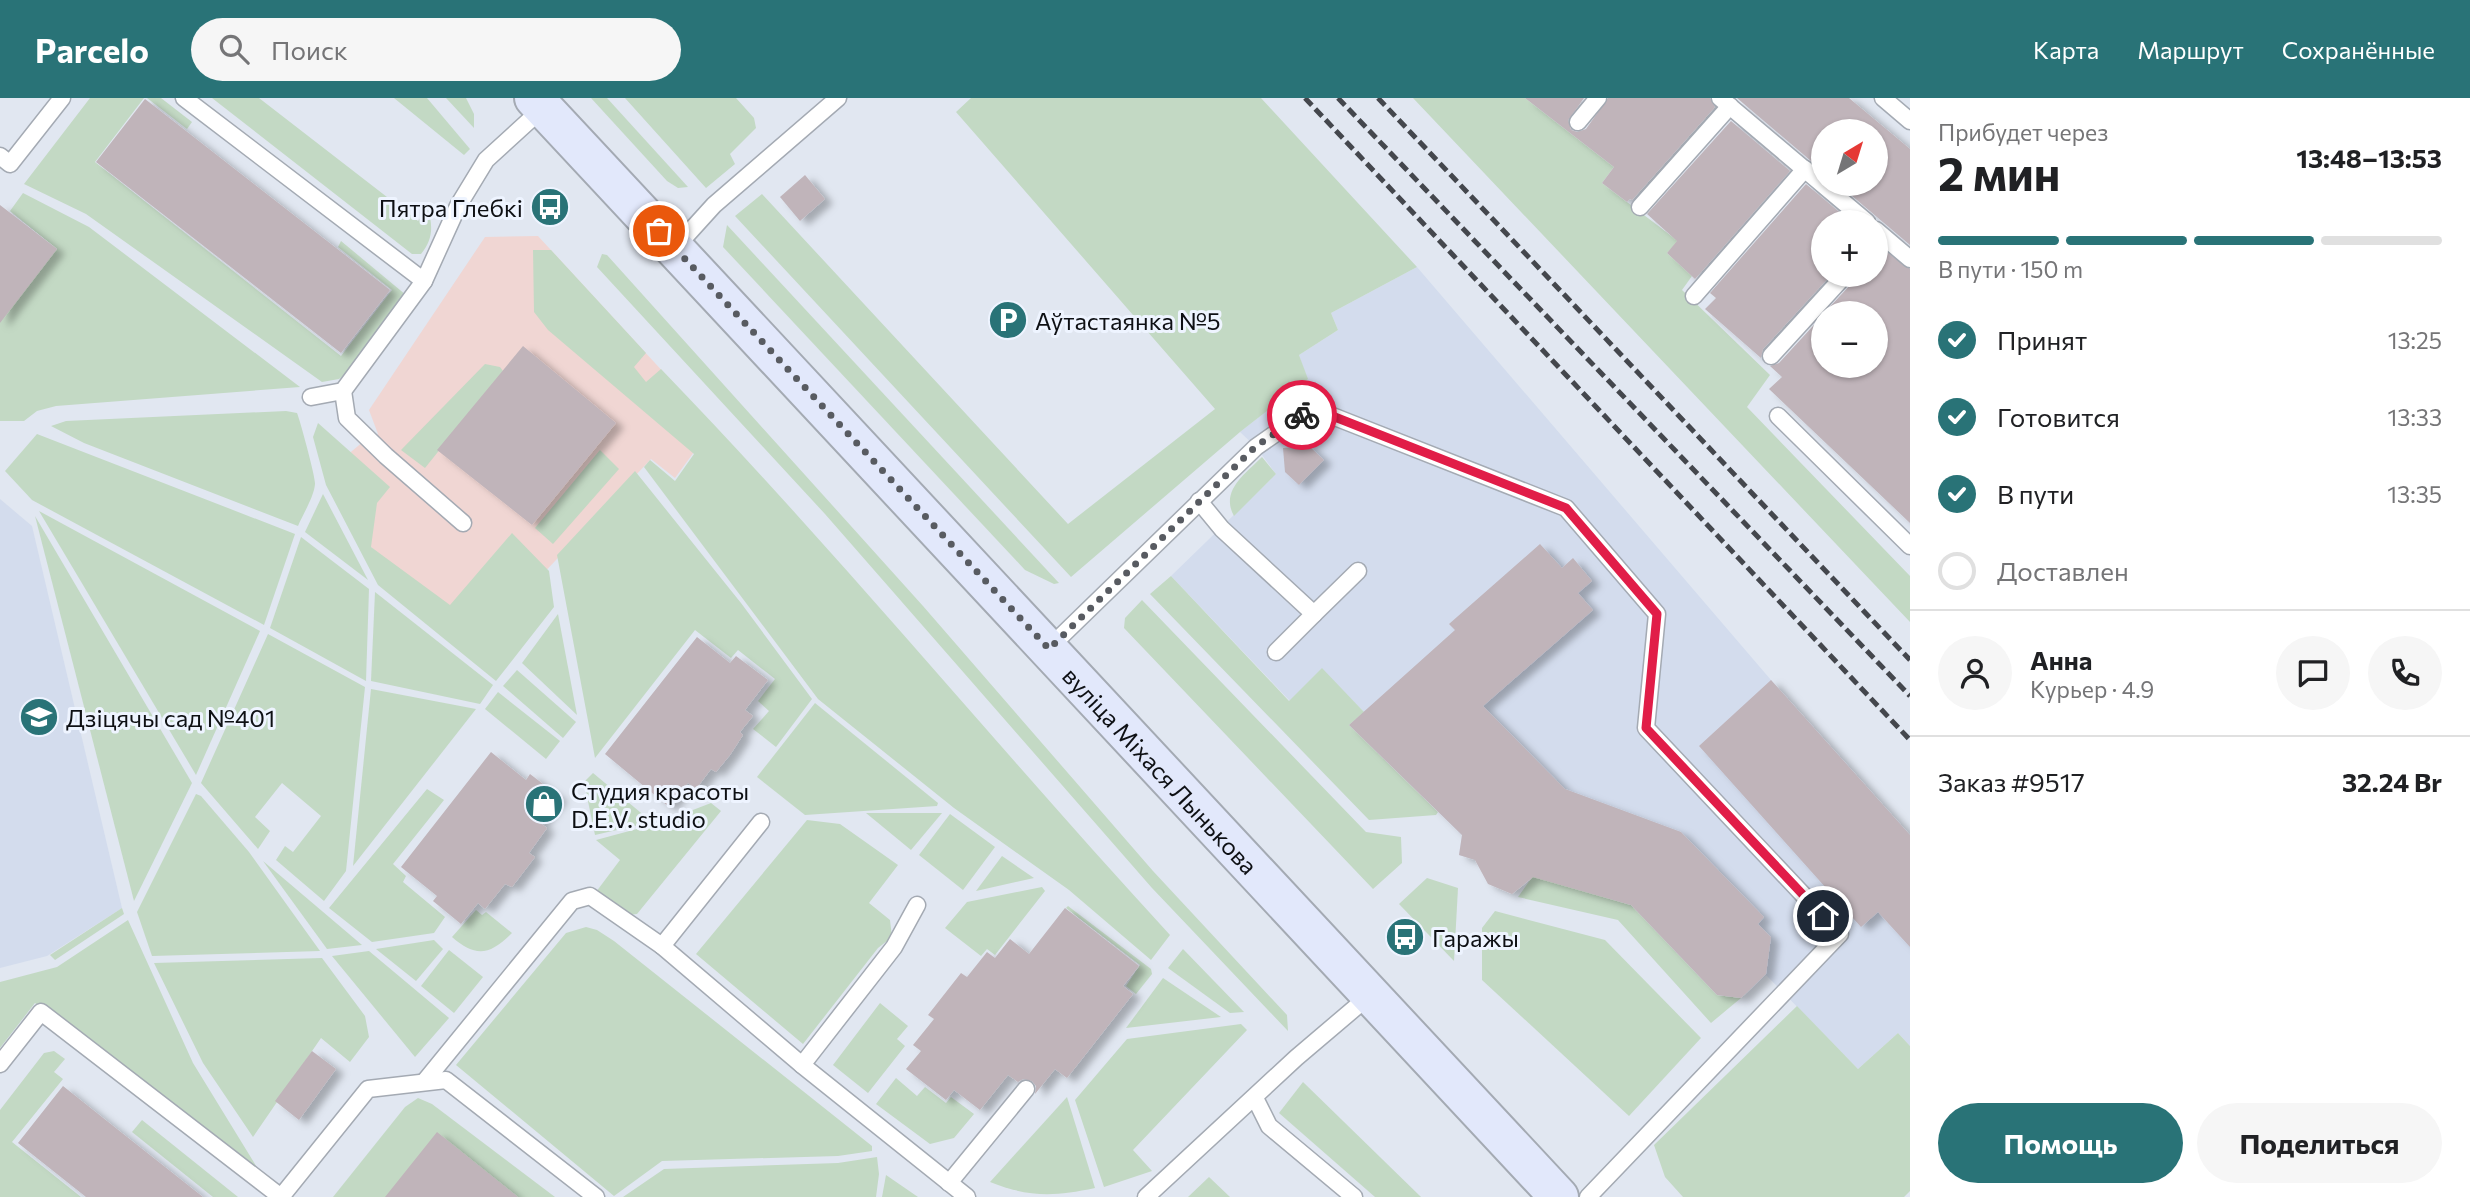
<!DOCTYPE html>
<html lang="ru">
<meta charset="utf-8">
<style>
body{margin:0;font-family:Commissioner,sans-serif;background:#f6f6f6;color:#202124;height:100vh;display:flex;flex-direction:column;font-size:26px;white-space:nowrap}
*{box-sizing:border-box;margin:0}
p{font-size:23px;color:#757577}
.icon{flex:none;width:38px;height:38px;fill:none;stroke:currentColor;stroke-width:2;stroke-linecap:round;stroke-linejoin:round}
.map{position:relative;flex:1;overflow:hidden}
.side{display:flex;flex-direction:column;background:#fff;width:560px}
.side>*{flex:none}
.needle{width:46px;rotate:38deg}
.buttons{position:absolute;left:1811px;top:21px;display:grid;gap:14px}
.buttons a{display:grid;place-items:center;width:77px;height:77px;border-radius:50%;background:#fff;box-shadow:0 2px 5px #0004;font-size:35px}
.pin{position:absolute;display:grid;place-items:center;width:60px;height:60px;color:#fff;margin:-30px;border:4px solid #fff;border-radius:50%;box-shadow:0 2px 7px #0007}
.courier{position:absolute;display:grid;place-items:center;width:70px;height:70px;margin:-35px;border:5px solid #e11d48;border-radius:50%;background:#fff;color:#222;box-shadow:0 2px 9px #0007}
.summary em{font-style:normal;font-weight:700}
.summary div{display:flex;flex-direction:column-reverse}
.summary{display:flex;align-items:center;justify-content:space-between;height:119px;padding:0 28px}
h1{font-size:46px;font-weight:700;line-height:52px}
.bar{display:grid;grid-template-columns:repeat(4,1fr);gap:10px 7px;align-content:center;height:84px;padding:0 28px}
.bar i{height:9px;border-radius:5px;background:#e0e0e0}
.bar .on{background:#297377}
.bar p{grid-column:span 4}
.line{display:flex;align-items:center;gap:18px;padding:0 28px;border-top:2px solid #e0e0e0}
.line div{flex:1}
.round{display:grid;place-items:center;flex:none;width:74px;height:74px;border-radius:37px;background:#f6f6f6}
ol{padding:0 28px;list-style:none}
li{display:flex;align-items:center;gap:21px;height:77px}
li p{margin-inline-start:auto}
li .icon{padding:7px;border-radius:50%;background:#297377;color:#fff;stroke-width:4}
li:last-child{color:#757577}
li i{width:38px;height:38px;border:4px solid #e0e0e0;border-radius:50%}
.cta{display:flex;gap:14px;margin-top:auto;padding:14px 28px}
.cta a{flex:1;height:80px;border-radius:42px;background:#297377;color:#fff;font-size:28px;font-weight:700;line-height:80px;text-align:center}
.cta a+a{background:#f6f6f6;color:#202124}
header{display:flex;align-items:center;gap:42px;box-sizing:border-box;height:98px;padding:0 35px;background:#297377;color:#fff}
header strong{font-size:33px}
nav{display:flex;gap:38px;margin-inline-start:auto;font-size:24px}
.search{width:490px;height:63px;background:#f6f6f6;display:flex;align-items:center;gap:18px;box-sizing:border-box;padding:0 24px;border-radius:38px;color:#757577;font-size:26px}
main{display:flex;flex:1;min-height:0}
.map>svg:first-child{display:block}
.commercial{fill:#f0d6d3}
.built{fill:#d3dced}
.green{fill:#c3d9c4}
.building{fill:#c0b4ba;filter:url(#shadow)}
.lines{fill:none;stroke-linecap:round;stroke-linejoin:round}
.lane-casing{stroke:#a4aab3;stroke-width:19}
.secondary-casing{stroke:#a4aab3;stroke-width:42}
.lane{stroke:#fff;stroke-width:16}
.secondary{stroke:#e2e8fb;stroke-width:38}
.rail{stroke:#44474d;stroke-width:5;stroke-dasharray:10 5;stroke-linecap:butt}
.done{stroke:#585b61;stroke-width:7;stroke-dasharray:0 12.6}
.route{stroke:#e11d48;stroke-width:9}
.labels{text-anchor:middle;dominant-baseline:central;stroke-width:6;stroke-linejoin:round;paint-order:stroke}
.poi-label{font-size:24px;fill:#0e1014;stroke:#eef4ff;text-anchor:start}
.street-label{font-size:24px;fill:#0e1014;stroke:#eef4ff}
</style>
<header>
<strong>Parcelo</strong>
<div class="search"><svg class="icon" aria-label="search" viewBox="0 0 24 24"><circle cx="10" cy="10" r="6"/><path d="M15 15l6 6"/></svg>Поиск</div>
<nav><a>Карта</a><a>Маршрут</a><a>Сохранённые</a></nav>
</header>
<main>
<div class="map">
<svg width="1910" height="1099" viewBox="0 0 1910 1099">
<defs>
<filter id="shadow"><feDropShadow dx="8" dy="4.5" stdDeviation="3.5" flood-color="#0004"/></filter>
</defs>
<rect width="100%" height="100%" fill="#e1e7f1"/>
<path class="commercial" d="M 538,138 L 713,328 L 675,380 L 651,361 L 478,545 L 371,449 L 340,363 L 364,343 L 371,344 L 378,336 L 369,312 L 485,139 Z"/>
<g class="built">
<path d="M 1417,169 L 1771,582 L 1910,737 L 1910,948 L 1898,935 L 1858,971 L 1766,877 L 1741,900 L 1717,897 L 1631,807 L 1459,757 L 1462,737 L 1349,627 L 1363,613 L 1322,571 L 1290,603 L 1171,478 L 1276,376 L 1256,349 L 1240,334 L 1307,281 L 1299,257 L 1338,232 L 1331,215 Z"/>
<path d="M 0,401 L 32,428 L 122,810 L 47,858 L 0,870 Z"/>
</g>
<g class="green">
<path d="M 90,0 L 144,0 L 95,64 L 341,258 L 392,192 L 338,149 L 341,143 L 406,197 L 349,273 L 339,281 L 322,284 L 86,116 L 24,86 Z"/>
<path d="M 147,0 L 161,0 L 192,24 L 187,31 Z"/>
<path d="M 212,0 L 259,0 L 418,123 L 428,111 C 433,128 433,142 421,156 L 412,156 Z"/>
<path d="M 394,0 L 427,0 L 470,51 L 464,57 Z"/>
<path d="M 446,0 L 466,0 L 474,16 L 474,30 Z"/>
<path d="M 591,0 L 607,0 L 688,89 L 678,90 L 667,83 Z"/>
<path d="M 625,0 L 736,0 L 754,20 L 756,30 L 730,56 L 735,66 L 706,90 Z"/>
<path d="M 971,0 L 1261,0 L 1417,169 L 1331,215 L 1338,232 L 1299,257 L 1308,281 L 1240,334 L 1071,479 L 735,118 L 762,96 L 1068,426 L 1215,311 L 956,14 Z"/>
<path d="M 1413,0 L 1525,0 L 1614,69 L 1602,85 L 1678,143 L 1667,155 L 1692,178 L 1682,192 L 1770,277 L 1747,309 L 1910,478 L 1910,524 Z"/>
<path d="M 23,95 L 89,129 L 300,289 L 56,308 L 37,313 L 24,323 L 0,323 L 0,204 L 57,151 L 10,113 Z"/>
<path d="M 727,127 L 1059,485 L 1054,486 L 1025,472 L 723,149 Z"/>
<path d="M 533,152 L 551,152 L 646,255 L 634,269 L 646,284 L 661,271 C 837,453 998,650 1170,837 L 1151,862 L 1069,792 L 954,710 L 818,601 L 644,369 L 650,362 L 675,383 L 694,356 L 548,232 L 534,214 Z"/>
<path d="M 602,156 L 607,157 L 923,508 L 1153,773 L 1287,917 L 1288,933 L 1152,790 L 825,416 L 597,169 Z"/>
<path d="M 485,266 L 500,269 L 503,273 L 425,370 L 401,352 Z"/>
<path d="M 286,313 L 297,315 C 300,322 316,381 315,386 C 314,399 303,416 298,428 L 84,345 L 51,328 L 66,323 Z"/>
<path d="M 318,325 L 390,389 L 377,405 L 371,449 L 450,507 L 512,435 L 549,473 L 554,509 L 496,583 L 378,487 L 326,387 L 313,339 Z"/>
<path d="M 37,336 L 295,436 L 264,527 L 32,402 L 5,373 Z"/>
<path d="M 600,352 L 619,371 L 553,446 L 535,430 Z"/>
<path d="M 1262,359 L 1276,376 L 1234,418 C 1220,393 1245,376 1262,359 Z"/>
<path d="M 635,373 L 741,505 L 812,601 L 776,649 L 753,631 L 769,613 L 758,603 L 775,581 L 738,552 L 731,560 L 695,532 L 595,660 L 557,457 Z"/>
<path d="M 323,396 L 368,482 L 305,434 Z"/>
<path d="M 39,413 L 260,533 L 196,677 Z"/>
<path d="M 35,418 L 192,685 L 134,803 Z"/>
<path d="M 301,439 L 369,491 L 366,583 L 270,530 Z"/>
<path d="M 1171,478 L 1289,603 L 1322,570 L 1364,614 L 1349,627 L 1438,714 L 1436,717 L 1369,722 L 1150,496 Z"/>
<path d="M 375,494 L 493,587 L 480,606 L 371,583 Z"/>
<path d="M 1142,502 L 1366,734 L 1401,739 L 1402,765 L 1373,791 L 1124,530 L 1125,520 Z"/>
<path d="M 558,516 L 577,617 L 522,565 Z"/>
<path d="M 268,536 L 365,589 L 346,773 L 324,803 L 276,762 L 285,748 L 293,754 L 321,718 L 282,685 L 255,719 L 270,733 L 258,751 L 201,685 Z"/>
<path d="M 517,572 L 576,624 L 563,640 L 503,588 Z"/>
<path d="M 371,591 L 476,611 L 353,768 Z"/>
<path d="M 498,594 L 560,643 L 546,661 L 485,611 Z"/>
<path d="M 815,605 L 938,705 L 937,708 L 805,717 L 757,679 Z"/>
<path d="M 593,675 L 652,724 L 595,737 L 584,684 Z"/>
<path d="M 427,691 L 444,702 L 393,766 L 406,778 L 403,784 L 445,819 L 434,835 L 372,844 L 329,810 Z"/>
<path d="M 196,696 L 201,698 L 249,754 L 320,853 L 152,858 L 137,814 Z"/>
<path d="M 711,705 L 721,713 L 637,816 L 628,817 L 596,794 L 620,762 L 596,742 L 659,725 Z"/>
<path d="M 866,715 L 942,715 L 911,752 Z"/>
<path d="M 950,716 L 995,749 L 963,792 L 919,757 Z"/>
<path d="M 807,722 L 840,726 L 898,767 L 869,805 L 890,822 L 892,839 L 878,850 L 803,946 L 696,856 Z"/>
<path d="M 1002,758 L 1034,780 L 976,793 Z"/>
<path d="M 263,763 L 362,847 L 327,851 Z"/>
<path d="M 1533,778 L 1631,807 L 1717,897 L 1741,900 L 1711,925 L 1618,822 L 1518,799 Z"/>
<path d="M 1427,780 L 1458,790 L 1454,863 L 1399,806 Z"/>
<path d="M 1042,789 L 1045,793 L 995,857 L 987,851 L 981,858 L 945,830 L 967,804 Z"/>
<path d="M 1068,808 L 1151,871 L 1152,876 L 1136,896 L 1126,888 L 1140,867 L 1066,810 Z"/>
<path d="M 122,810 L 124,816 L 55,862 L 50,857 Z"/>
<path d="M 476,812 L 482,817 L 486,814 L 512,835 C 490,857 476,860 452,839 Z"/>
<path d="M 1495,813 L 1605,842 L 1701,940 L 1629,1018 L 1482,882 L 1482,830 Z"/>
<path d="M 128,822 L 193,965 L 261,1076 L 35,905 L 0,950 L 0,884 L 57,869 Z"/>
<path d="M 586,829 L 597,832 L 614,843 L 872,1048 L 872,1053 L 838,1058 L 662,1063 L 614,1098 L 456,967 L 566,835 Z"/>
<path d="M 434,842 L 443,851 L 416,883 L 376,851 Z"/>
<path d="M 1183,851 L 1244,914 L 1230,915 L 1168,870 Z"/>
<path d="M 449,852 L 483,879 L 454,915 L 421,888 Z"/>
<path d="M 369,853 L 449,920 L 415,959 L 332,858 Z"/>
<path d="M 322,860 L 365,918 L 369,939 L 350,964 L 321,940 L 253,1039 L 203,965 L 154,865 Z"/>
<path d="M 1163,880 L 1221,919 L 1126,930 Z"/>
<path d="M 880,905 L 908,928 L 897,941 L 905,948 L 868,995 L 833,967 Z"/>
<path d="M 1797,908 L 1858,971 L 1898,935 L 1910,948 L 1910,1093 L 1904,1099 L 1683,1099 L 1665,1079 L 1654,1047 Z"/>
<path d="M 1241,926 L 1247,932 L 1133,1052 L 1152,1073 L 1104,1089 L 1075,1002 L 1127,941 Z"/>
<path d="M 54,953 L 65,961 L 54,974 L 63,981 L 12,1044 L 81,1099 L 0,1099 L 0,1012 L 44,955 Z"/>
<path d="M 896,980 L 917,998 L 925,989 L 946,1005 L 951,999 L 974,1016 L 954,1040 L 930,1046 L 876,1006 Z"/>
<path d="M 1303,984 L 1421,1099 L 1375,1099 L 1279,1015 Z"/>
<path d="M 1067,999 L 1095,1090 C 1053,1099 1028,1099 990,1084 Z"/>
<path d="M 418,1000 L 432,1006 L 555,1099 L 333,1099 L 405,1009 Z"/>
<path d="M 142,1022 L 238,1099 L 213,1099 L 132,1034 Z"/>
<path d="M 877,1059 L 879,1076 L 876,1099 L 623,1099 L 664,1071 L 838,1065 Z"/>
<path d="M 886,1077 L 918,1099 L 882,1099 Z"/>
<path d="M 1209,1079 L 1230,1099 L 1188,1099 Z"/>
</g>
<g class="building">
<path d="M 1525,0 L 1584,0 L 1568,22 L 1571,32 L 1577,34 L 1586,31 L 1608,0 L 1710,0 L 1715,9 L 1632,102 L 1630,101 L 1627,104 L 1602,85 L 1614,69 Z"/>
<path d="M 1737,0 L 1849,0 L 1910,51 L 1910,147 L 1838,86 L 1876,86 L 1876,33 L 1824,33 L 1824,74 Z"/>
<path d="M 145,1 L 390,192 L 341,255 L 96,64 Z"/>
<path d="M 1731,23 L 1790,73 L 1695,181 L 1667,155 L 1677,143 L 1647,116 Z"/>
<path d="M 805,77 L 825,101 L 800,123 L 780,99 Z"/>
<path d="M 1806,86 L 1851,124 L 1824,124 L 1824,177 L 1831,177 L 1763,251 L 1761,260 L 1705,211 L 1716,200 L 1710,195 Z"/>
<path d="M 0,107 L 57,151 L 0,225 Z"/>
<path d="M 1876,146 L 1910,171 L 1910,425 L 1769,291 L 1782,279 L 1770,268 L 1779,265 L 1824,216 L 1824,268 L 1876,268 L 1876,215 L 1824,215 L 1853,184 L 1855,177 L 1876,177 Z"/>
<path d="M 523,248 L 616,325 L 532,427 L 437,352 Z"/>
<path d="M 1309,348 L 1324,362 L 1299,387 L 1285,374 L 1283,350 Z"/>
<path d="M 1540,446 L 1562,470 L 1573,460 L 1592,483 L 1578,495 L 1593,512 L 1483,608 L 1565,691 L 1681,734 L 1764,819 L 1758,826 L 1771,839 L 1766,876 L 1741,900 L 1717,897 L 1631,807 L 1533,779 L 1512,796 L 1488,786 L 1475,762 L 1459,757 L 1462,737 L 1349,627 L 1455,532 L 1449,526 Z"/>
<path d="M 697,539 L 730,565 L 736,558 L 768,582 L 745,612 L 753,618 L 740,634 L 743,637 L 730,657 L 716,674 L 711,671 L 696,691 L 688,685 L 669,709 L 605,656 Z"/>
<path d="M 1771,582 L 1910,737 L 1910,849 L 1878,814 L 1861,829 L 1699,648 Z"/>
<path d="M 491,654 L 526,682 L 530,676 L 560,699 L 540,725 L 547,730 L 529,755 L 535,759 L 512,789 L 505,786 L 485,811 L 478,805 L 461,826 L 433,803 L 437,798 L 401,769 Z"/>
<path d="M 1065,810 L 1139,868 L 1123,888 L 1133,896 L 1067,980 L 1055,971 L 1035,996 L 1036,988 L 1032,983 L 1023,981 L 1018,984 L 1008,977 L 980,1012 L 954,992 L 946,1002 L 906,971 L 921,953 L 913,947 L 934,921 L 928,917 L 961,875 L 967,879 L 987,854 L 995,860 L 1010,841 L 1029,856 Z"/>
<path d="M 312,953 L 336,971 L 299,1022 L 275,1003 Z"/>
<path d="M 63,988 L 117,1031 L 203,1099 L 86,1099 L 18,1045 Z"/>
<path d="M 437,1034 L 483,1071 L 518,1099 L 385,1099 Z"/>
</g>
<g class="lines">
<g class="lane-casing">
<g id="lane">
<path d="M 184,0 L 424,183"/>
<path d="M 1720,0 L 1867,124"/>
<path d="M 1883,0 L 1910,23"/>
<path d="M 1578,24 L 1598,0"/>
<path d="M 0,58 L 10,66 L 62,0"/>
<path d="M 1640,109 L 1730,8"/>
<path d="M 1876,132 L 1910,161"/>
<path d="M 675,150 L 714,107 L 838,0"/>
<path d="M 1694,198 L 1805,71"/>
<path d="M 1771,258 L 1845,177"/>
<path d="M 343,293 L 347,320 L 386,358 L 463,425"/>
<path d="M 311,299 L 343,293 L 424,183 L 458,108 L 486,62 L 543,10"/>
<path d="M 1778,318 L 1910,448"/>
<path d="M 1199,403 L 1222,431 L 1314,516 L 1276,554"/>
<path d="M 1314,516 L 1358,473"/>
<path d="M 1049,550 L 1256,349 L 1312,310 L 1566,410 L 1657,516 L 1646,630 L 1840,836 L 1588,1099"/>
<path d="M 662,848 L 761,724"/>
<path d="M 0,966 L 41,914 L 281,1099 L 368,991 L 446,982 L 596,1099"/>
<path d="M 802,967 L 894,849 L 917,807"/>
<path d="M 425,983 L 572,803 L 590,798 L 662,848 L 802,967 L 967,1099"/>
<path d="M 1255,1000 L 1269,1028 L 1354,1099"/>
<path d="M 949,1085 L 1026,991"/>
<path d="M 1146,1099 L 1296,960 L 1369,898"/>
</g>
</g>
<g class="secondary-casing">
<g id="secondary">
<path id="s1" d="M 534,0 L 1559,1099"/>
</g>
</g>
<use href="#lane" class="lane"/>
<use href="#secondary" class="secondary"/>
<g class="rail">
<path d="M 1305,0 L 1910,642"/>
<path d="M 1338,0 L 1910,598"/>
<path d="M 1378,0 L 1910,562"/>
</g>
</g>
<g class="lines">
<path class="done" d="M 659,133 L 1049,551 L 1255,349 L 1302,317"/>
<path class="route" d="M 1302,317 L 1312,310 L 1566,410 L 1657,516 L 1646,630 L 1823,818"/>
</g>
<defs>
<g id="bus-disc" transform="scale(2.0125)"><circle r="9.5" fill="#297377" stroke="#eef4ff"/><path d="M-5-6H5V4H4V6H2V4H-2V6H-4V4H-5ZM-3.5-4V0h7V-4ZM-3.5 1.2v1.5H-2V1.2ZM2 1.2v1.5H3.5V1.2Z" fill="#fff"/></g>
<g id="parking-disc" transform="scale(2.0125)"><circle r="9.5" fill="#297377" stroke="#eef4ff"/><path d="M-3.5-5.5H1a3.5 3.5 0 0 1 0 7H-1V5.5H-3.5ZM-1-3.4V-.6H.8a1.4 1.4 0 0 0 0-2.8Z" fill="#fff"/></g>
<g id="school-disc" transform="scale(2.0125)"><circle r="9.5" fill="#297377" stroke="#eef4ff"/><path d="M0-5L7-2L0 1L-7-2ZM-4 1L0 2.5L4 1V4Q0 6-4 4Z" fill="#fff"/></g>
<g id="shop-disc" transform="scale(2.0125)"><circle r="9.5" fill="#297377" stroke="#eef4ff"/><path d="M-5-2.5h2.3a2.7 3.5 0 0 1 5.4 0H5L5.5 6h-11ZM-1.5-2.5h3a1.5 2.3 0 0 0-3 0Z" fill="#fff"/></g>
</defs>
<g fill-rule="evenodd">
<use href="#bus-disc" x="550" y="109"/>
<use href="#parking-disc" x="1008" y="222"/>
<use href="#school-disc" x="39" y="619"/>
<use href="#shop-disc" x="544" y="706"/>
<use href="#bus-disc" x="1405" y="839"/>
</g>
<g class="labels">
<g class="poi-label">
<text x="523" y="109" text-anchor="end">Пятра Глебкі</text>
<text x="1035" y="222">Аўтастаянка №5</text>
<text x="66" y="619">Дзіцячы сад №401</text>
<text x="571" y="692">Студия красоты<tspan x="571" dy="28">D.E.V. studio</tspan></text>
<text x="1432" y="839">Гаражы</text>
</g>
<g class="street-label">
<text stroke="none"><textPath href="#s1" startOffset="919">вуліца Міхася Лынькова</textPath></text>
</g>
</g>
</svg>
<div class="buttons">
<a><svg class="needle" viewBox="-14 -14 28 28"><path d="M0-13l5 13h-10z" fill="#e53935"/><path d="M0 13l5-13h-10z" fill="#757577"/></svg></a>
<a>+</a>
<a>−</a>
</div>
<div class="pin" style="left:659px;top:133px;background:#ea580c"><svg class="icon" aria-label="bag" viewBox="0 0 24 24"><path d="M5 8h14l-1 12H6zM9 8a3 3 0 0 1 6 0"/></svg></div>
<div class="pin" style="left:1823px;top:818px;background:#1f2937"><svg class="icon" aria-label="home" viewBox="0 0 24 24"><path d="M3 11l9-7 9 7M6 9v11h12V9"/></svg></div>
<div class="courier" style="left:1302px;top:317px"><svg class="icon" aria-label="bike" viewBox="0 0 24 24"><circle cx="6" cy="16" r="4"/><circle cx="18" cy="16" r="4"/><path d="M6 16l4-8h5l3 8M10 8l3 8H6M13 5h3"/></svg></div>
</div>
<section class="side">
<div class="summary"><div><h1>2 мин</h1><p>Прибудет через</p></div><em>13:48–13:53</em></div>
<div class="bar"><i class="on"></i><i class="on"></i><i class="on"></i><i></i><p>В пути · 150 m</p></div>
<ol>
<li><svg class="icon" aria-label="check" viewBox="0 0 24 24"><path d="M5 12l5 5 9-10"/></svg>Принят<p>13:25</p></li>
<li><svg class="icon" aria-label="check" viewBox="0 0 24 24"><path d="M5 12l5 5 9-10"/></svg>Готовится<p>13:33</p></li>
<li><svg class="icon" aria-label="check" viewBox="0 0 24 24"><path d="M5 12l5 5 9-10"/></svg>В пути<p>13:35</p></li>
<li><i></i>Доставлен</li>
</ol>
<div class="line" style="height:126px"><a class="round"><svg class="icon" aria-label="person" viewBox="0 0 24 24"><circle cx="12" cy="8" r="4"/><path d="M4 21q1-7 8-7t8 7"/></svg></a><div><b>Анна</b><p>Курьер · 4.9</p></div><a class="round"><svg class="icon" aria-label="chat" viewBox="0 0 24 24"><path d="M4 5h16v11H9l-5 4z"/></svg></a><a class="round"><svg class="icon" aria-label="phone" viewBox="0 0 24 24"><path d="M5 4h4l2 5-3 2q2 4 5 5l2-3 5 2v4C11 20 4 13 5 4z"/></svg></a></div>
<div class="line" style="height:91px"><div>Заказ #9517</div><b>32.24 Br</b></div>
<div class="cta"><a>Помощь</a><a>Поделиться</a></div>
</section>
</main>
